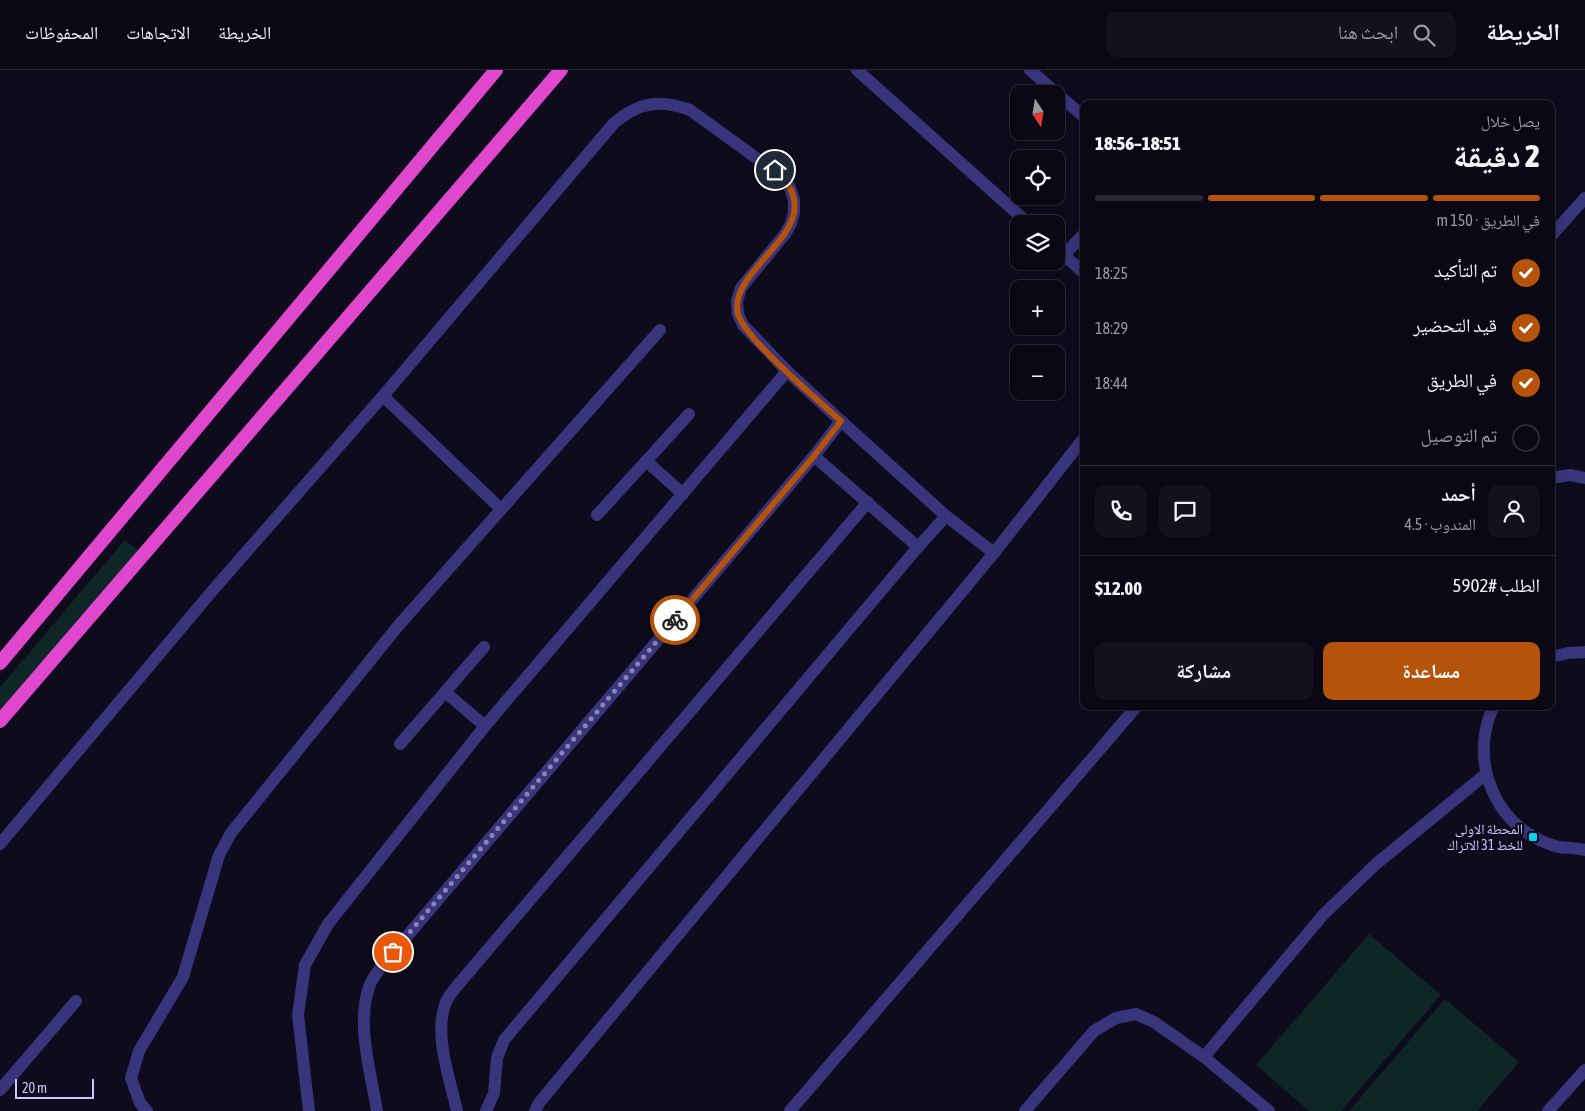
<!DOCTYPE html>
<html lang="ar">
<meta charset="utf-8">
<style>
body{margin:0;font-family:"Asap Condensed","Noto Naskh Arabic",sans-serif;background:#13111e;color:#f1f3f6;direction:rtl;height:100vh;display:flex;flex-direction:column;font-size:19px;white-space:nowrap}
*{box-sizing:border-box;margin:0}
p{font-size:16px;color:#999aa0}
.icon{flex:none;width:28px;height:28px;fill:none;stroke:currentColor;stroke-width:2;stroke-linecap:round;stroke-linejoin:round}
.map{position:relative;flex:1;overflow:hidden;direction:ltr}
.sheet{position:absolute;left:1080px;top:30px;width:475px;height:610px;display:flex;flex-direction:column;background:#0a0815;border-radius:10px;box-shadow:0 2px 8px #0003,0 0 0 1px #2a2934;direction:rtl}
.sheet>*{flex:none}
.needle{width:32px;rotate:168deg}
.controls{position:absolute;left:1010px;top:15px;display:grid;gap:10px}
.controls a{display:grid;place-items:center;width:55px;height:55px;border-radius:10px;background:#0a0815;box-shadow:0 2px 8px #0003,0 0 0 1px #2a2934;font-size:25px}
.scale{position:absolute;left:15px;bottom:12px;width:79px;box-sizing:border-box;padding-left:5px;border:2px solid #cdc6ff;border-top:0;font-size:14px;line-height:18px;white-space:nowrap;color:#cdc6ff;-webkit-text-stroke:4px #0e0b1c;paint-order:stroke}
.pin{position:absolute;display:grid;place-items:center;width:42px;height:42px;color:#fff;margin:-21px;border:2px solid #fff;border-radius:50%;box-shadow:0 1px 5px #0007}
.courier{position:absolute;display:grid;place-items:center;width:50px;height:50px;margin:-25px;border:4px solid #b45309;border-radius:50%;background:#fff;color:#222;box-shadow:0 1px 6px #0007}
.head em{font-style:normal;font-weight:800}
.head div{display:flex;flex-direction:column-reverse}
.head{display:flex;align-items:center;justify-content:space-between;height:85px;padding:0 15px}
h1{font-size:32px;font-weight:800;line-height:38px}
.bar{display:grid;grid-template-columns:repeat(4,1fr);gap:8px 5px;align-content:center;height:60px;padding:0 15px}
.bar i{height:6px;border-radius:4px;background:#2a2934}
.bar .current{background:#b45309}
.bar p{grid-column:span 4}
.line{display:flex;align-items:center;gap:12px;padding:0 15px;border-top:1px solid #2a2934}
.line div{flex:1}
.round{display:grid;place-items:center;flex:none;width:52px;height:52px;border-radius:10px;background:#13111e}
ol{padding:0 15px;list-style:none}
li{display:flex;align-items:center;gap:15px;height:55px}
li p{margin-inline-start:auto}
li .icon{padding:5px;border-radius:50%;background:#b45309;color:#fff;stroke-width:4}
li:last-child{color:#999aa0}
li i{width:28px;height:28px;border:2px solid #2a2934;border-radius:50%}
.primary-button{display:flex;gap:10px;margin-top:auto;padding:10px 15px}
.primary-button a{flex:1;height:58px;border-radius:10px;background:#b45309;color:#fff;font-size:20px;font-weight:800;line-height:58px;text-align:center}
.primary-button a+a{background:#13111e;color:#f1f3f6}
header{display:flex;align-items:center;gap:30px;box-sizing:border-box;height:70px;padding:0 25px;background:#0a0815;border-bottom:1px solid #2a2934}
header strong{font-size:24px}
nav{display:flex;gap:28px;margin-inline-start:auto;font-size:18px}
.search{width:350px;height:45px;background:#13111e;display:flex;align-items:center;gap:12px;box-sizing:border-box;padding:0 18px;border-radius:10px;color:#999aa0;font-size:19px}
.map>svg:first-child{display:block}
.green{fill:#0e2626}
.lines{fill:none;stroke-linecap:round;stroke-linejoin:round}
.service{stroke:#38357c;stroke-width:12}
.minor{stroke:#38357c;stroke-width:12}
.trunk{stroke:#df47cc;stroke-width:14}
.done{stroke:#8a85b0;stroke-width:5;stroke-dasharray:0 9}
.route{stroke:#b45309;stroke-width:6}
.poi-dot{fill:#00d5f1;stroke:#0e0b1c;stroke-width:2}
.labels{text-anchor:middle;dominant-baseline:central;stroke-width:4.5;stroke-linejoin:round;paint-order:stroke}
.poi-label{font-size:14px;fill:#cdc6ff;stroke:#0e0b1c;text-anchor:end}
</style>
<header>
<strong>الخريطة</strong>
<div class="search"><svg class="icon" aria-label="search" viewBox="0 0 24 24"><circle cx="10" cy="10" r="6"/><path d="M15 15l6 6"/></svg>ابحث هنا</div>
<nav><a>الخريطة</a><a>الاتجاهات</a><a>المحفوظات</a></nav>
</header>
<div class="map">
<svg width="1585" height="1041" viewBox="0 0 1585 1041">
<rect width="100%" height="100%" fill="#0e0b1c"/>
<g class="green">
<path d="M 125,470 L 139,481 L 0,644 L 0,617 Z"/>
<path d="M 1369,864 L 1441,925 L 1341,1041 L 1309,1041 L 1256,995 Z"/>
<path d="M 1445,929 L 1519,992 L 1477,1041 L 1349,1041 Z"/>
</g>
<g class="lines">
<g class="service">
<path d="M 1030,0 L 1084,47"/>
<path d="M 1064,185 L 1084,164"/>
<path d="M 383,326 L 501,439"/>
<path d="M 814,386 L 918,477"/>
<path d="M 646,391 L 683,424"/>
<path d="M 597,445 L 689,344"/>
<path d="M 445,622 L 485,656"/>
<path d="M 400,674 L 484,577"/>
<path d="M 0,774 L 213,520 L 383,326 L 614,53 C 639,32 660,29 690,40 L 784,108 L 790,118 L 794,130 L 794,142 L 791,154 L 785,164 L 741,218 L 737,231 L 738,244 L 743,255 L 787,301 L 841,351 L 946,446 L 994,483"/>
<path d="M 0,1020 L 76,931"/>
<path d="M 147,1041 L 140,1033 L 131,1008 L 139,981 L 183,907 L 219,785 L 231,763 L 398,556 L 660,260"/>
<path d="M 309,1041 L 298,945 L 305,895 L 328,854 L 485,656 L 787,301"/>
<path d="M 377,1041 C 371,1003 356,955 369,917 C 371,910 377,903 381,897 L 814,386 L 841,351"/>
<path d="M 457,1041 C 450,1009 433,964 446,932 C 448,927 453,921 457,916 L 868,432"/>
<path d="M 486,1041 L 494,1023 L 497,988 L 504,970 L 918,477 L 946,446"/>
</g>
<g class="minor">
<path d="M 857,0 L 1029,154"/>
<path d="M 1551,166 L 1585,128"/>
<path d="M 1056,178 L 1084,203"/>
<path d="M 1551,408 L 1570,405 L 1585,408"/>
<path d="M 1551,587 L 1568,583 L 1585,582"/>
<path d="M 1494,636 C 1471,681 1488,742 1534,767 C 1541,771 1551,775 1559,777 C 1567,778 1578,778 1585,780"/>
<path d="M 1204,987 L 1323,845 L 1376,794 L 1486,704"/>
<path d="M 535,1041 L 539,1033 L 994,483 L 1084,368"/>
<path d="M 790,1041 L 1137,636"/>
<path d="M 1025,1041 L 1094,961 L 1116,948 L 1136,944 L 1154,952 L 1204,987 L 1269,1041"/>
<path d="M 1548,1041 L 1585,1000"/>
</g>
<g class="trunk">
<path d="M 0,593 L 496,0"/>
<path d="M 0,651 L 561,0"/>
</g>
</g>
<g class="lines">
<path class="done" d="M 393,882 L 675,550"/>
<path class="route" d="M 675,550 L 814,386 L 841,351 C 820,332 744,268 738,244 C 726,195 839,157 775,100"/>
</g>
<rect class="poi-dot" x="1528" y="762" width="10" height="10" rx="2.5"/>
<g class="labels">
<g class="poi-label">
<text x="1523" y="759">المحطة الاولى<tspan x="1523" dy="16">للخط 31 الاتراك</tspan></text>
</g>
</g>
</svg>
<div class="controls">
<a><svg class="needle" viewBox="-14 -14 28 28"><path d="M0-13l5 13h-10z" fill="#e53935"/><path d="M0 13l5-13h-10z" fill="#999aa0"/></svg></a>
<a><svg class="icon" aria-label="locate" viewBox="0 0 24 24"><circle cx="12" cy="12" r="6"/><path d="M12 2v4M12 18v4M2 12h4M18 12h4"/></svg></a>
<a><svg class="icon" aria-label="layers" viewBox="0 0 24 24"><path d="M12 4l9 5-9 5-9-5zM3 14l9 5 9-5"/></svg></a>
<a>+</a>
<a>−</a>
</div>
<div class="scale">20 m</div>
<div class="pin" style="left:393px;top:882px;background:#ea580c"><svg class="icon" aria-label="bag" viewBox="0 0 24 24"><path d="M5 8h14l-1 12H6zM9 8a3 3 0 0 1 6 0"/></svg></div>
<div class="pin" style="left:775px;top:100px;background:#1f2937"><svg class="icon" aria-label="home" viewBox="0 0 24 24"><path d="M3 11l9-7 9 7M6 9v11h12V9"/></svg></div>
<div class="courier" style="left:675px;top:550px"><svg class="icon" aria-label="bike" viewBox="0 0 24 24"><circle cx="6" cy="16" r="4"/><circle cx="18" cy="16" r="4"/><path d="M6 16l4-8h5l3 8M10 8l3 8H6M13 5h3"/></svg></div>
<section class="sheet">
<div class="head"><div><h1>2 دقيقة</h1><p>يصل خلال</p></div><em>18:51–18:56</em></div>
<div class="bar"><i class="current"></i><i class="current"></i><i class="current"></i><i></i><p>في الطريق · 150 m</p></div>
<ol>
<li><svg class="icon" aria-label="check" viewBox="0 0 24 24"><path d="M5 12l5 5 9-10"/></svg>تم التأكيد<p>18:25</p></li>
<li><svg class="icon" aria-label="check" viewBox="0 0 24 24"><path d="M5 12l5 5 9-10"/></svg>قيد التحضير<p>18:29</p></li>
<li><svg class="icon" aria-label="check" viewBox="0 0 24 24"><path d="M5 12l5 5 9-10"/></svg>في الطريق<p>18:44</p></li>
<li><i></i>تم التوصيل</li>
</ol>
<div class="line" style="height:90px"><a class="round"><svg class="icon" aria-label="person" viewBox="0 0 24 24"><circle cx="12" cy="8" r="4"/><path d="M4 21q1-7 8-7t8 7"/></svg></a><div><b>أحمد</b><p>المندوب · 4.5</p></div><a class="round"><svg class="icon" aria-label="chat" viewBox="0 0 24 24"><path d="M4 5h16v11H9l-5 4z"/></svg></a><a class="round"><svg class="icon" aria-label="phone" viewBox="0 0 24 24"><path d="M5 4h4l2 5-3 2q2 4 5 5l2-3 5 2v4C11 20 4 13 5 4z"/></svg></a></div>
<div class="line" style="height:65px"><div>الطلب #5902</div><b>$12.00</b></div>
<div class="primary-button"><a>مساعدة</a><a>مشاركة</a></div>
</section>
</div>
